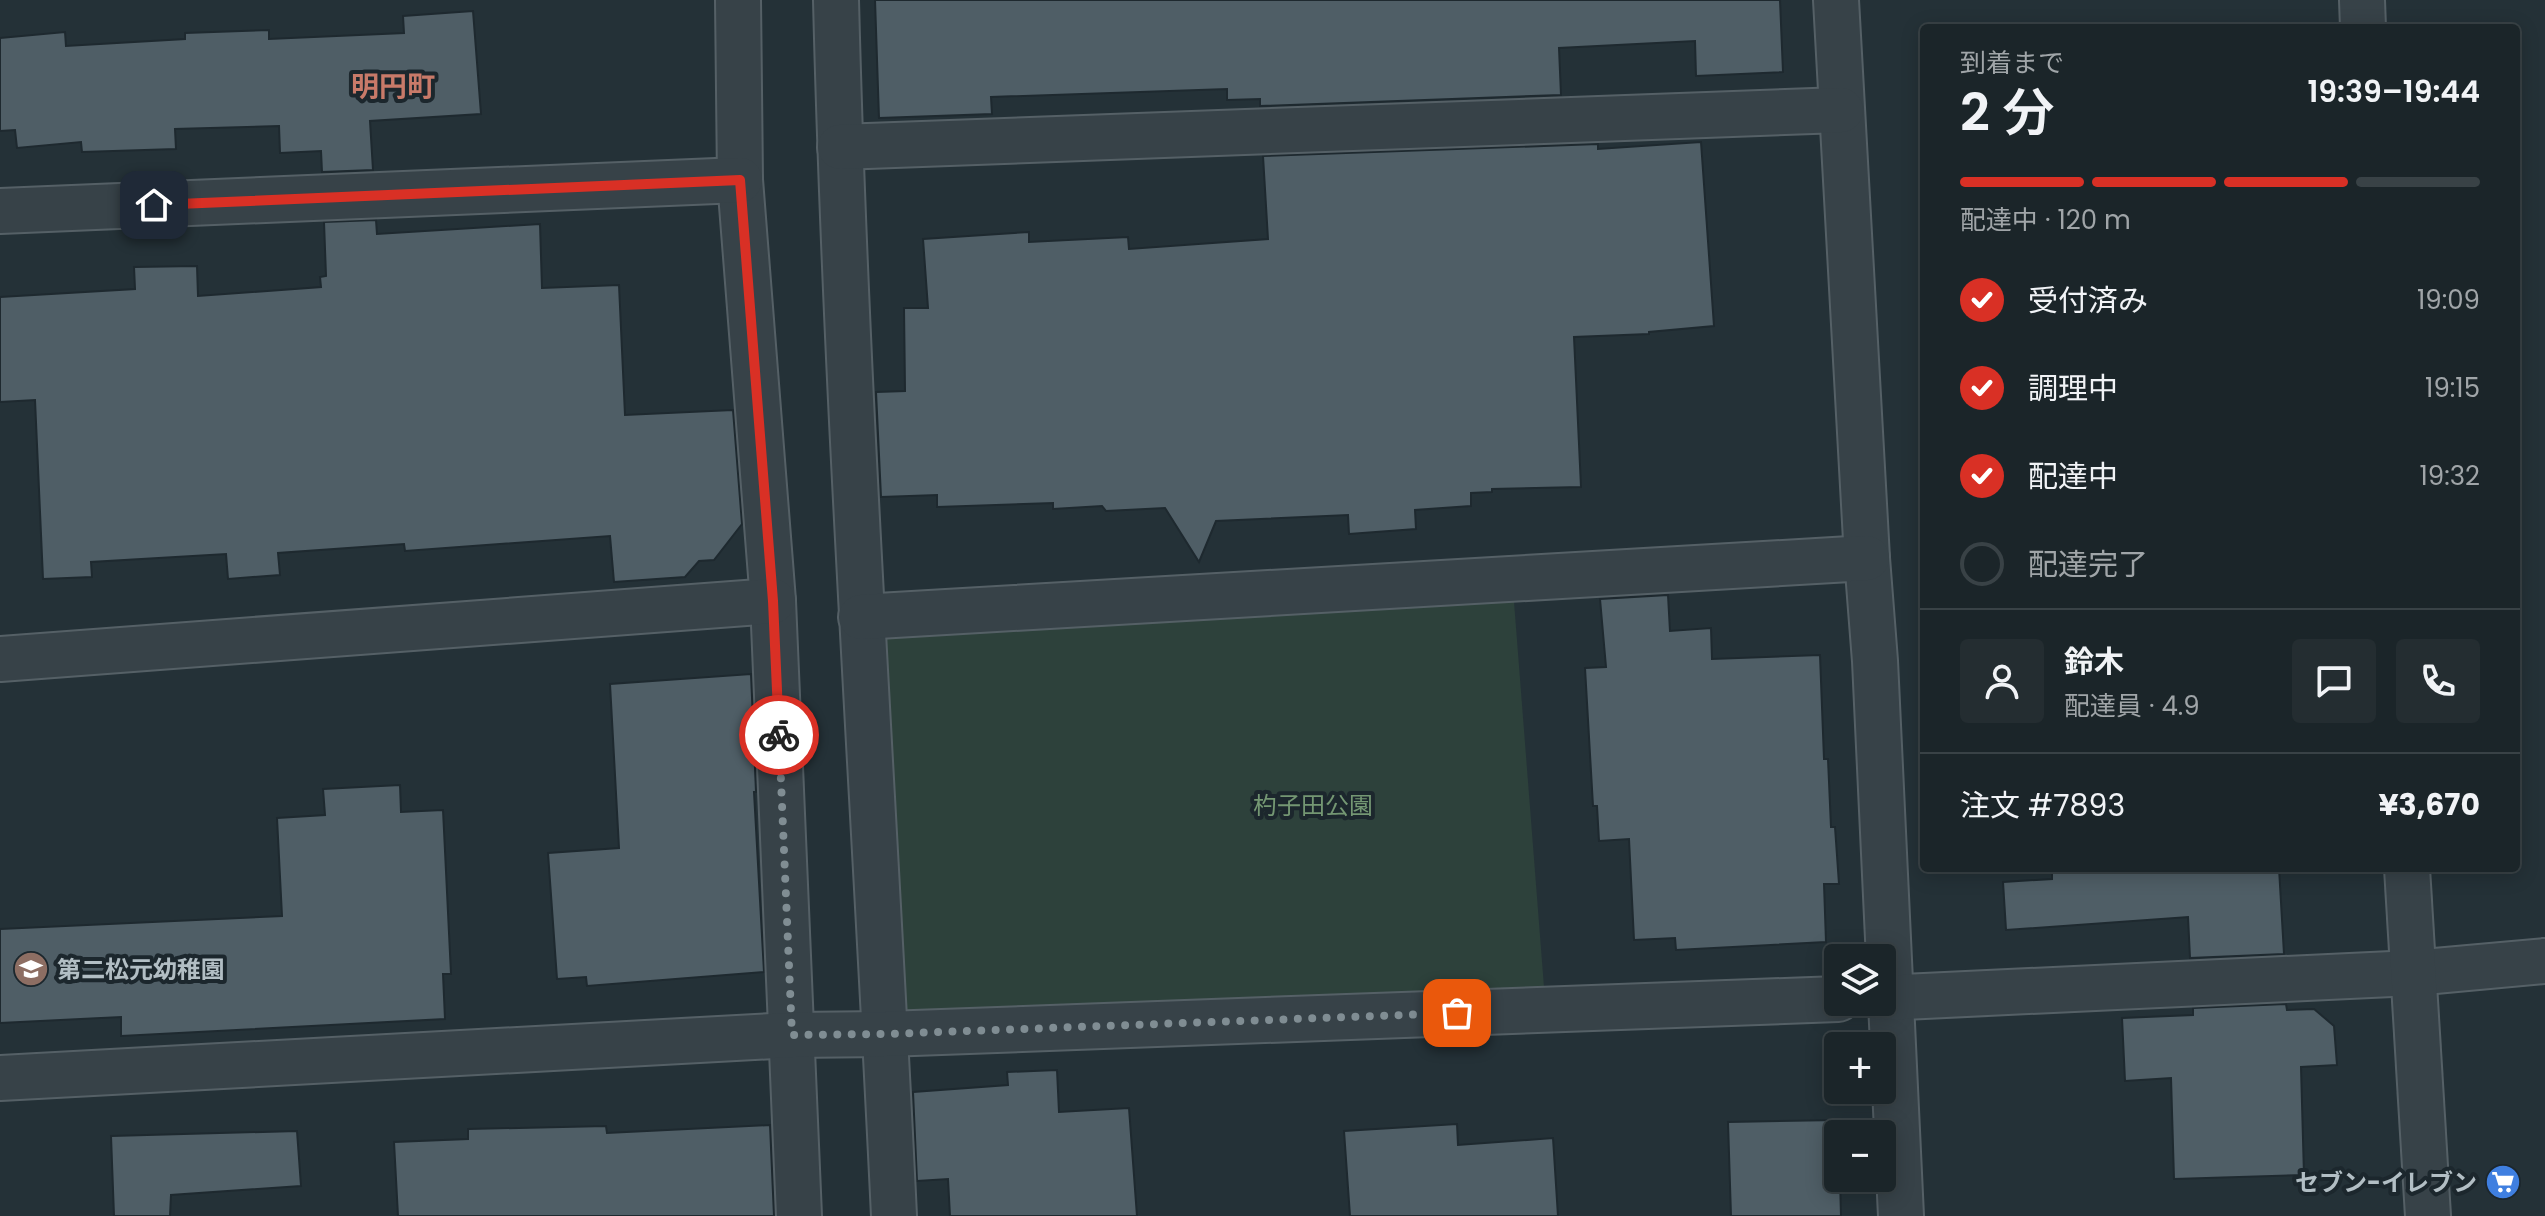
<!DOCTYPE html>
<html lang="ja">
<meta charset="utf-8">
<style>
body{margin:0;font-family:Poppins,"Noto Sans JP",sans-serif;background:#242d31;color:#f1f3f6;height:100vh;display:flex;flex-direction:column;font-size:30px;white-space:nowrap}
*{box-sizing:border-box;margin:0}
p{font-size:26px;color:#a0a5a8}
.icon{flex:none;width:44px;height:44px;fill:none;stroke:currentColor;stroke-width:2;stroke-linecap:round;stroke-linejoin:round}
.map{position:relative;flex:1;overflow:hidden}
.side{position:absolute;left:1920px;top:24px;width:600px;height:848px;display:flex;flex-direction:column;background:#1b2529;border-radius:8px;box-shadow:0 4px 20px #0003,0 0 0 2px #394246}
.side>*{flex:none}
.controls{position:absolute;left:1824px;top:944px;display:grid;gap:16px}
.controls a{display:grid;place-items:center;width:72px;height:72px;border-radius:8px;background:#1b2529;box-shadow:0 4px 20px #0003,0 0 0 2px #394246;font-size:40px}
.pin{position:absolute;display:grid;place-items:center;width:68px;height:68px;color:#fff;margin:-34px;border-radius:16px;box-shadow:0 4px 12px #0006}
.courier{position:absolute;display:grid;place-items:center;width:80px;height:80px;margin:-40px;border:6px solid #d93025;border-radius:50%;background:#fff;color:#222;box-shadow:0 2px 10px #0007}
.headline em{font-style:normal;font-weight:600}
.headline div{display:flex;flex-direction:column-reverse}
.headline{display:flex;align-items:center;justify-content:space-between;height:136px;padding:0 40px}
h1{font-size:52px;font-weight:600;line-height:60px}
.bar{display:grid;grid-template-columns:repeat(4,1fr);gap:12px 8px;align-content:center;height:96px;padding:0 40px}
.bar i{height:10px;border-radius:6px;background:#394246}
.bar .current{background:#d93025}
.bar p{grid-column:span 4}
.line{display:flex;align-items:center;gap:20px;padding:0 40px;border-top:2px solid #394246}
.line div{flex:1}
.round{display:grid;place-items:center;flex:none;width:84px;height:84px;border-radius:8px;background:#242d31}
ol{padding:0 40px;list-style:none}
li{display:flex;align-items:center;gap:24px;height:88px}
li p{margin-inline-start:auto}
li .icon{padding:8px;border-radius:50%;background:#d93025;color:#fff;stroke-width:4}
li:last-child{color:#a0a5a8}
li i{width:44px;height:44px;border:4px solid #394246;border-radius:50%}
.map>svg:first-child{display:block}
.green{fill:#2d413b}
.building{fill:#4f5e66;stroke:#1e292f;stroke-width:2}
.lines{fill:none;stroke-linecap:round;stroke-linejoin:round}
.minor-casing{stroke:#556066;stroke-width:48}
.tertiary-casing{stroke:#556066;stroke-width:48}
.minor{stroke:#374248;stroke-width:44}
.tertiary{stroke:#374248;stroke-width:44}
.done{stroke:#808d93;stroke-width:8;stroke-dasharray:0 14.4}
.route{stroke:#d93025;stroke-width:10}
.labels{text-anchor:middle;dominant-baseline:central;stroke-width:8;stroke-linejoin:round;paint-order:stroke}
.park-label{font-size:24px;fill:#749773;stroke:#1c272d}
.poi-label{font-size:24px;font-weight:bold;fill:#b2bec4;stroke:#1c272d;text-anchor:start}
.quarter-label{font-size:28px;font-weight:bold;fill:#c87a69;stroke:#1c272d}
</style>
<div class="map">
<svg width="2545" height="1216" viewBox="0 0 2545 1216">
<rect width="100%" height="100%" fill="#243137"/>
<path class="green" d="M 1513,589 L 1545,1000 L 890,1026 L 864,627 Z"/>
<g class="building">
<path d="M 875,0 L 1780,0 L 1783,72 L 1696,76 L 1695,41 L 1559,48 L 1561,95 L 1260,106 L 1260,99 L 1227,100 L 1227,89 L 991,97 L 992,114 L 879,118 Z"/>
<path d="M 473,11 L 481,114 L 370,121 L 373,170 L 322,172 L 321,151 L 280,153 L 279,126 L 175,129 L 176,149 L 82,152 L 81,142 L 17,148 L 15,130 L 0,131 L 0,38 L 65,32 L 66,46 L 185,39 L 185,33 L 269,30 L 269,39 L 404,33 L 403,16 Z"/>
<path d="M 1701,142 L 1714,326 L 1649,332 L 1649,334 L 1574,337 L 1581,487 L 1492,489 L 1492,492 L 1471,493 L 1471,506 L 1415,510 L 1416,529 L 1349,534 L 1348,515 L 1216,521 L 1199,562 L 1165,508 L 1106,511 L 1102,506 L 1053,509 L 1053,503 L 937,507 L 937,495 L 881,497 L 876,392 L 905,391 L 904,308 L 928,308 L 923,239 L 1029,232 L 1029,242 L 1128,237 L 1129,249 L 1268,239 L 1263,156 L 1598,144 L 1598,149 Z"/>
<path d="M 376,220 L 377,234 L 540,224 L 542,288 L 619,285 L 625,415 L 733,410 L 742,524 L 714,560 L 699,561 L 685,577 L 614,582 L 610,536 L 405,551 L 404,544 L 278,553 L 280,575 L 228,579 L 226,554 L 91,562 L 92,577 L 43,579 L 35,400 L 0,402 L 0,297 L 135,289 L 134,267 L 197,266 L 198,296 L 321,287 L 320,277 L 326,276 L 324,222 Z"/>
<path d="M 1668,595 L 1670,631 L 1711,628 L 1712,659 L 1820,655 L 1824,759 L 1828,759 L 1831,827 L 1835,827 L 1839,884 L 1824,884 L 1826,942 L 1676,950 L 1675,938 L 1634,940 L 1629,839 L 1599,841 L 1597,806 L 1593,806 L 1585,668 L 1606,667 L 1600,599 Z"/>
<path d="M 751,674 L 756,792 L 754,792 L 764,972 L 587,986 L 586,977 L 557,979 L 548,853 L 619,848 L 610,684 Z"/>
<path d="M 400,785 L 401,812 L 443,810 L 451,974 L 443,974 L 445,1019 L 121,1036 L 121,1017 L 0,1023 L 0,929 L 282,916 L 277,818 L 325,815 L 323,789 Z"/>
<path d="M 2052,868 L 2279,868 L 2284,954 L 2190,958 L 2188,917 L 2006,930 L 2003,882 L 2052,879 Z"/>
<path d="M 2286,1004 L 2287,1010 L 2314,1009 L 2334,1026 L 2337,1065 L 2301,1067 L 2304,1175 L 2174,1179 L 2171,1078 L 2125,1081 L 2122,1018 L 2193,1015 L 2193,1008 Z"/>
<path d="M 1057,1070 L 1059,1112 L 1129,1108 L 1137,1216 L 950,1216 L 948,1179 L 917,1181 L 913,1092 L 1008,1085 L 1007,1072 Z"/>
<path d="M 1838,1120 L 1838,1178 L 1840,1178 L 1841,1216 L 1731,1216 L 1728,1122 Z"/>
<path d="M 1457,1124 L 1458,1145 L 1553,1138 L 1558,1216 L 1350,1216 L 1344,1131 Z"/>
<path d="M 770,1125 L 774,1216 L 398,1216 L 394,1142 L 468,1139 L 468,1129 L 606,1126 L 607,1133 Z"/>
<path d="M 297,1131 L 301,1186 L 171,1195 L 170,1216 L 114,1216 L 111,1136 Z"/>
</g>
<g class="lines">
<g class="minor-casing">
<g id="minor">
<path d="M 738,0 L 740,180 L 773,601 L 799,1216"/>
<path d="M 836,0 C 846,406 875,811 894,1216"/>
<path d="M 1836,0 L 1867,558 L 1875,661 L 1901,1216"/>
<path d="M 840,147 L 1841,110"/>
<path d="M 0,211 L 740,180"/>
<path d="M 861,617 L 1867,558"/>
<path d="M 0,659 L 773,601"/>
<path d="M 1882,998 L 2413,973 L 2545,961"/>
<path d="M 0,1078 L 792,1035 L 886,1034 L 1838,999"/>
</g>
</g>
<g class="tertiary-casing">
<g id="tertiary">
<path d="M 2362,0 L 2363,28"/>
<path d="M 2407,868 L 2428,1216"/>
</g>
</g>
<use href="#minor" class="minor"/>
<use href="#tertiary" class="tertiary"/>
</g>
<g class="lines">
<path class="done" d="M 779,735 L 792,1035 L 886,1034 L 1457,1013"/>
<path class="route" d="M 154,205 L 740,180 L 773,601 L 779,735"/>
</g>
<defs>
<g id="school-disc" transform="scale(1.8)"><circle r="9.5" fill="#8d6e63" stroke="#1c272d"/><path d="M0-5L7-2L0 1L-7-2ZM-4 1L0 2.5L4 1V4Q0 6-4 4Z" fill="#fff"/></g>
<g id="supermarket-disc" transform="scale(1.8)"><circle r="9.5" fill="#3f7fe0" stroke="#1c272d"/><path d="M-6-5.5h2.5l.6 2H6L4.5 2H-2.5L-4.4-4H-6ZM-1.5 3.2a1.3 1.3 0 1 0 .1 0ZM3 3.2a1.3 1.3 0 1 0 .1 0Z" fill="#fff"/></g>
</defs>
<g fill-rule="evenodd">
<use href="#school-disc" x="31" y="969"/>
<use href="#supermarket-disc" x="2503" y="1182"/>
</g>
<g class="labels">
<g class="park-label">
<text x="1313" y="805">杓子田公園</text>
</g>
<g class="poi-label">
<text x="57" y="969">第二松元幼稚園</text>
<text x="2477" y="1182" text-anchor="end">セブン-イレブン</text>
</g>
<g class="quarter-label">
<text x="393" y="86">明円町</text>
</g>
</g>
</svg>
<div class="controls">
<a><svg class="icon" aria-label="layers" viewBox="0 0 24 24"><path d="M12 4l9 5-9 5-9-5zM3 14l9 5 9-5"/></svg></a>
<a>+</a>
<a>−</a>
</div>
<div class="pin" style="left:1457px;top:1013px;background:#ea580c"><svg class="icon" aria-label="bag" viewBox="0 0 24 24"><path d="M5 8h14l-1 12H6zM9 8a3 3 0 0 1 6 0"/></svg></div>
<div class="pin" style="left:154px;top:205px;background:#1f2937"><svg class="icon" aria-label="home" viewBox="0 0 24 24"><path d="M3 11l9-7 9 7M6 9v11h12V9"/></svg></div>
<div class="courier" style="left:779px;top:735px"><svg class="icon" aria-label="bike" viewBox="0 0 24 24"><circle cx="6" cy="16" r="4"/><circle cx="18" cy="16" r="4"/><path d="M6 16l4-8h5l3 8M10 8l3 8H6M13 5h3"/></svg></div>
<section class="side">
<div class="headline"><div><h1>2 分</h1><p>到着まで</p></div><em>19:39–19:44</em></div>
<div class="bar"><i class="current"></i><i class="current"></i><i class="current"></i><i></i><p>配達中 · 120 m</p></div>
<ol>
<li><svg class="icon" aria-label="check" viewBox="0 0 24 24"><path d="M5 12l5 5 9-10"/></svg>受付済み<p>19:09</p></li>
<li><svg class="icon" aria-label="check" viewBox="0 0 24 24"><path d="M5 12l5 5 9-10"/></svg>調理中<p>19:15</p></li>
<li><svg class="icon" aria-label="check" viewBox="0 0 24 24"><path d="M5 12l5 5 9-10"/></svg>配達中<p>19:32</p></li>
<li><i></i>配達完了</li>
</ol>
<div class="line" style="height:144px"><a class="round"><svg class="icon" aria-label="person" viewBox="0 0 24 24"><circle cx="12" cy="8" r="4"/><path d="M4 21q1-7 8-7t8 7"/></svg></a><div><b>鈴木</b><p>配達員 · 4.9</p></div><a class="round"><svg class="icon" aria-label="chat" viewBox="0 0 24 24"><path d="M4 5h16v11H9l-5 4z"/></svg></a><a class="round"><svg class="icon" aria-label="phone" viewBox="0 0 24 24"><path d="M5 4h4l2 5-3 2q2 4 5 5l2-3 5 2v4C11 20 4 13 5 4z"/></svg></a></div>
<div class="line" style="height:104px"><div>注文 #7893</div><b>¥3,670</b></div>
</section>
</div>
